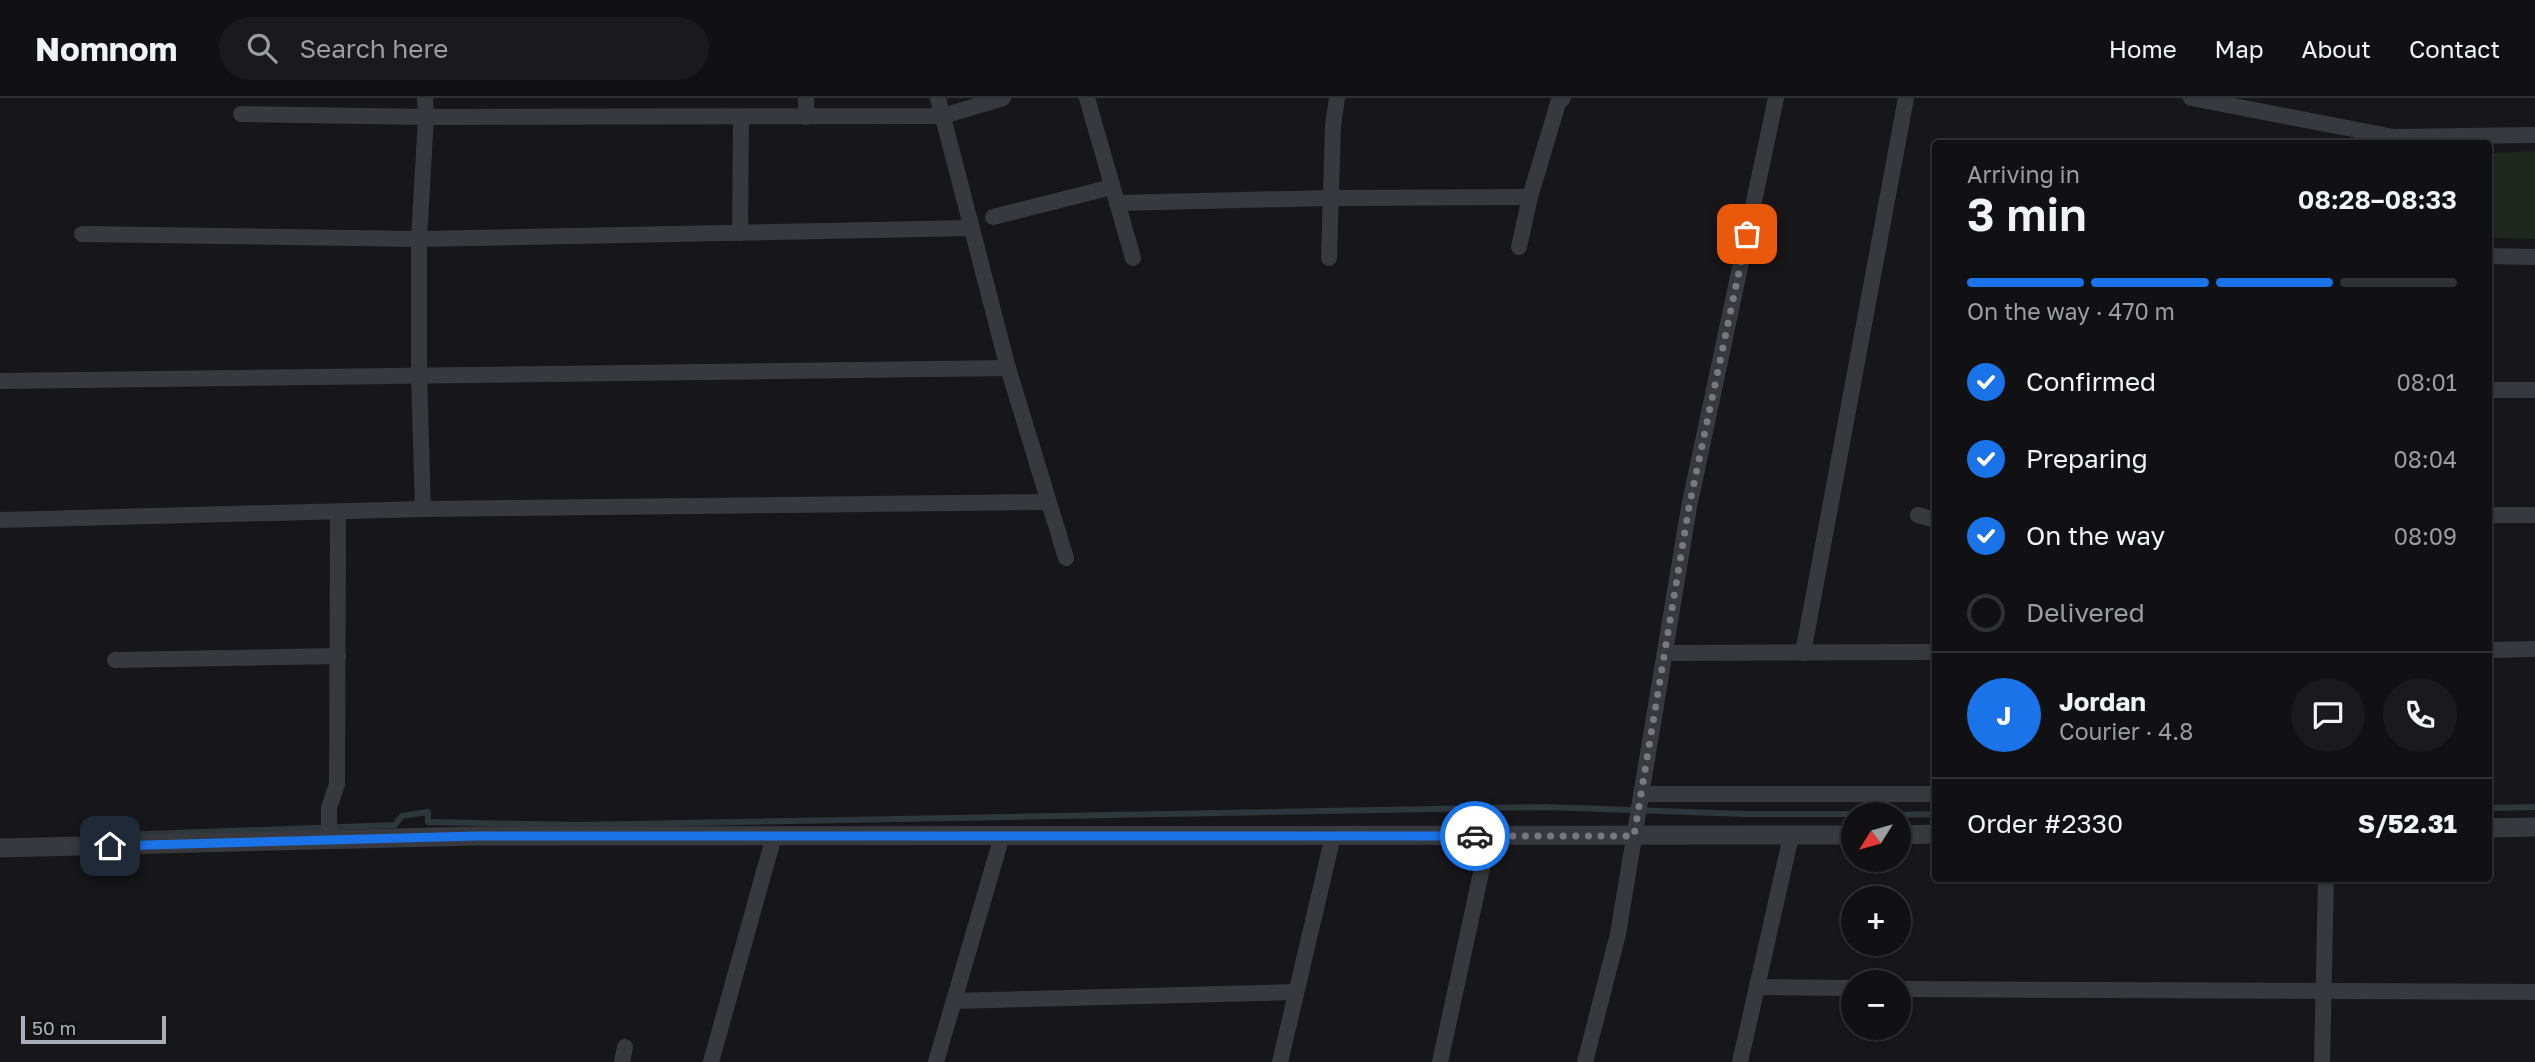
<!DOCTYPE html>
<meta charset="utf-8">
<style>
body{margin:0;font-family:"Golos Text",sans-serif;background:#1a1a1c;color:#f1f3f6;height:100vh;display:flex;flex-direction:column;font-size:26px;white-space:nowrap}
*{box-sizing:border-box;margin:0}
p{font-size:23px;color:#9c9da0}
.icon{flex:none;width:38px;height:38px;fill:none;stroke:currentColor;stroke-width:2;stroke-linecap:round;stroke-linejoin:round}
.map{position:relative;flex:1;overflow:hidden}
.drawer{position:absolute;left:1932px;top:42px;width:560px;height:742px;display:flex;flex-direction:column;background:#111113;border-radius:7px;box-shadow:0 2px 5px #0004,0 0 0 2px #303133}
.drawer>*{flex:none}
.needle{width:46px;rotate:233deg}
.tools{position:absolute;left:1841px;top:704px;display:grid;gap:14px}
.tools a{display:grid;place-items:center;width:70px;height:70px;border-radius:50%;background:#111113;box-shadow:0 2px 5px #0004,0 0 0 2px #303133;font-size:35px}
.scale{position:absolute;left:21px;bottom:18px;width:145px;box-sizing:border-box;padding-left:7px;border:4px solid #a9afb8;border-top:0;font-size:19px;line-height:24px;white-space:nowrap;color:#a9afb8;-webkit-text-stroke:5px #121214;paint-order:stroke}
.pin{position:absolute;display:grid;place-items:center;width:60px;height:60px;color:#fff;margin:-30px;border-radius:14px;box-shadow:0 4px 10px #0006}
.courier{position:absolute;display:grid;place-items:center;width:70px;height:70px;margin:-35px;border:5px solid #1a73e8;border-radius:50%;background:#fff;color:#222;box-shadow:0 2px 9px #0007}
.overview em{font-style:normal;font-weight:600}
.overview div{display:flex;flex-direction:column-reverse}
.overview{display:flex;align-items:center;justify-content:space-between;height:119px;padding:0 35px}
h1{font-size:46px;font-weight:600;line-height:52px}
.bar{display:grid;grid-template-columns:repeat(4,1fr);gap:10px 7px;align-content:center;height:84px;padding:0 35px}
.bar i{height:9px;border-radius:5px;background:#303133}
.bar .active{background:#1a73e8}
.bar p{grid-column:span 4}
.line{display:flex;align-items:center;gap:18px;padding:0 35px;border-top:2px solid #303133}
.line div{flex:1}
.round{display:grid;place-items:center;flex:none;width:74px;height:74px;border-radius:37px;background:#1a1a1c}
ol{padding:0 35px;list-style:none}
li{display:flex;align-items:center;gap:21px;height:77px}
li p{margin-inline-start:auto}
li .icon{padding:7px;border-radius:50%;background:#1a73e8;color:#fff;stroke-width:4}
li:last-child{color:#9c9da0}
li i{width:38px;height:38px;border:4px solid #303133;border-radius:50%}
header{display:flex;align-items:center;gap:42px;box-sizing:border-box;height:98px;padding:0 35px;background:#111113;border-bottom:2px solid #303133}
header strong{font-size:33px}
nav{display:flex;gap:38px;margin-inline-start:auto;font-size:24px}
.search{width:490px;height:63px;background:#1a1a1c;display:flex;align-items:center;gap:18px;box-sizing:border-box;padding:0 24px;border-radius:38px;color:#9c9da0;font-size:26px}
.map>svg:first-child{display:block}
.green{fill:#1f271f}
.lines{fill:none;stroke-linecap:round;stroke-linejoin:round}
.stream{stroke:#2d373c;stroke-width:6}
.minor{stroke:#38393e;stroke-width:16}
.tertiary{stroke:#38393e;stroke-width:19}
.done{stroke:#767a80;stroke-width:7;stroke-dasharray:0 12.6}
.route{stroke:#1a73e8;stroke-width:9}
</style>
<header>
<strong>Nomnom</strong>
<div class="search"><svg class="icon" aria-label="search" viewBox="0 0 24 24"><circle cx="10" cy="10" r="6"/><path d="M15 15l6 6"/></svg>Search here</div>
<nav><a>Home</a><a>Map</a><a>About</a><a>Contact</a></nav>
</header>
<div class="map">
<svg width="2535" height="964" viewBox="0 0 2535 964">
<rect width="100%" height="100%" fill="#171719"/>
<path class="green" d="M 2535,53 L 2535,141 L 2489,140 L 2489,55 Z"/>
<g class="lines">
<g class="stream">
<path d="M 2488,710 L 2535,709"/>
<path d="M 1899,717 L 1936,716"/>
<path d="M 93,738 L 395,727 L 402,718 L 428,714 L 428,724 L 578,727 L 1545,709 L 1745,716 L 1853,716"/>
</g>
<g class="minor">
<path d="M 938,0 L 1008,270 L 1066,460"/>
<path d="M 1087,0 L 1133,160"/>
<path d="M 2191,0 L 2394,39 L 2535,37"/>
<path d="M 241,16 L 426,19 L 943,18 L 1003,0"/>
<path d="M 806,19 L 806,0"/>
<path d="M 1117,105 L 1330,100 L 1530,99"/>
<path d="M 993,119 L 1112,89"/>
<path d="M 740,135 L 741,19"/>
<path d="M 82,136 L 419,141 L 972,130"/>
<path d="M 1519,149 L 1530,99 L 1558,5 L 1563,0"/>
<path d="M 2488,158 L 2535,159"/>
<path d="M 1329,160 L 1333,27 L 1337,0"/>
<path d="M 0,283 L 1008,270"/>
<path d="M 2488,292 L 2535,292"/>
<path d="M 423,411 L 419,277 L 419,141 L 426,19 L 425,0"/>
<path d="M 1918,417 L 1936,422"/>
<path d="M 2488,417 L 2535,417"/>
<path d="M 0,422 L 423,411 L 1048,404"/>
<path d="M 2488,552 L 2535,551"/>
<path d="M 1665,555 L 1936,554"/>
<path d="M 1803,555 L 1906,0"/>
<path d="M 115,562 L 338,558"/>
<path d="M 1641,696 L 1936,696"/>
<path d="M 329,742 L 329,710 L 337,686 L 338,414"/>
<path d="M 1758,889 L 1853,890"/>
<path d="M 1899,891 L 2535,894"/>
<path d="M 954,903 L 1296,894"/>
<path d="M 622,964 L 625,949"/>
<path d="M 711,964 L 774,738"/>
<path d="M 936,964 L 1002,738"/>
<path d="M 1280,964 L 1333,738"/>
<path d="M 1440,964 L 1489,738"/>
<path d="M 1585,964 L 1618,836 L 1689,409 L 1776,0"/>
<path d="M 1740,964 L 1791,738"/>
<path d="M 2322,964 L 2326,780"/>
</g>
<g class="tertiary">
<path d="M 2488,730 L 2535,729"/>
<path d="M 1899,737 L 1936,736"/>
<path d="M 0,750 L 476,738 L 1853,737"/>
</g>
</g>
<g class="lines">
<path class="done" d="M 1475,738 L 1634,738 L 1689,409 L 1747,136"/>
<path class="route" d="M 110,748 L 477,738 L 1475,738"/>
</g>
</svg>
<div class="tools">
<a><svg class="needle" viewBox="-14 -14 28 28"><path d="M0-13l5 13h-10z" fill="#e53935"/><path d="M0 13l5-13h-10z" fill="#9c9da0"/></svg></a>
<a>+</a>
<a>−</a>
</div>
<div class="scale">50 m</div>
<div class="pin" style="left:1747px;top:136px;background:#ea580c"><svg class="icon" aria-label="bag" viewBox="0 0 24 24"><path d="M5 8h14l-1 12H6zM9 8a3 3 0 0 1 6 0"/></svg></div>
<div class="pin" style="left:110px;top:748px;background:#1f2937"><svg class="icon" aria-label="home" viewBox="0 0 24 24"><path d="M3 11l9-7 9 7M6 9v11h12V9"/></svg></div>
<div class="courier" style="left:1475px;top:738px"><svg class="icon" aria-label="car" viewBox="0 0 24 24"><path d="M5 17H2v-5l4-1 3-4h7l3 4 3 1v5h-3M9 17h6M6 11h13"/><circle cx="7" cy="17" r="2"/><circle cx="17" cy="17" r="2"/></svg></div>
<section class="drawer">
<div class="overview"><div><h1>3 min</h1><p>Arriving in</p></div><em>08:28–08:33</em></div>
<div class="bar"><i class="active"></i><i class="active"></i><i class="active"></i><i></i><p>On the way · 470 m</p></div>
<ol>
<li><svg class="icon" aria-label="check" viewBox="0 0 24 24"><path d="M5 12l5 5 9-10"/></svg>Confirmed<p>08:01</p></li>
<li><svg class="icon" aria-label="check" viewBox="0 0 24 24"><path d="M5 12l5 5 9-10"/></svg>Preparing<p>08:04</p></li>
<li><svg class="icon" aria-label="check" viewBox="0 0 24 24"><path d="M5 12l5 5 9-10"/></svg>On the way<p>08:09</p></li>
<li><i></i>Delivered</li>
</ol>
<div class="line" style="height:126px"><b class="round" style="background:#1a73e8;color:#fff">J</b><div><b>Jordan</b><p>Courier · 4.8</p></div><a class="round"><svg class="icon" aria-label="chat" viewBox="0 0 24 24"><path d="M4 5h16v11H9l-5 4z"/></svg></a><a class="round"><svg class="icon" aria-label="phone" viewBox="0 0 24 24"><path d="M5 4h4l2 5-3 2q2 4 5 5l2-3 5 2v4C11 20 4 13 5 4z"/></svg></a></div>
<div class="line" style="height:91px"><div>Order #2330</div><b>S/52.31</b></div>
</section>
</div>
